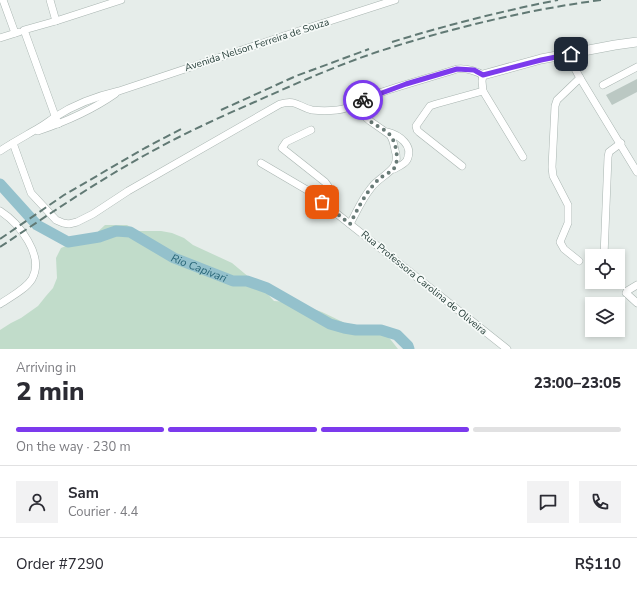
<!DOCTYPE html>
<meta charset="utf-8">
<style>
body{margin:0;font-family:"Nunito Sans",sans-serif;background:#f2f2f3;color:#2b2b33;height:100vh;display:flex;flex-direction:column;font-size:15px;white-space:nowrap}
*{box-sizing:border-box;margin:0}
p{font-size:13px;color:#7c7c81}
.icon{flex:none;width:22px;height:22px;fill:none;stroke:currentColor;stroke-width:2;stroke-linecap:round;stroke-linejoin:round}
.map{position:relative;height:349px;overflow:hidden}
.panel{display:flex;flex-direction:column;background:#fff;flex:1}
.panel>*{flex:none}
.tools{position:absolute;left:585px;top:249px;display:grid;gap:8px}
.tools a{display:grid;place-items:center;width:40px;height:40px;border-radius:0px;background:#fff;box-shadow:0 2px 6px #0003;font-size:20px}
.pin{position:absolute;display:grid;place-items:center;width:34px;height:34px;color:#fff;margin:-17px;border-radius:8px;box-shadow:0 2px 6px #0006}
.courier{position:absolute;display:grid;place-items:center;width:40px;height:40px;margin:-20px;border:3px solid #7c3aed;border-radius:50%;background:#fff;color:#222;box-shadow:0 1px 5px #0007}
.summary em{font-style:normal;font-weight:800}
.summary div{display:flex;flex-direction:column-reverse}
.summary{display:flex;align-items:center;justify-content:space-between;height:68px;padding:0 16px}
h1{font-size:26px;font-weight:800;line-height:30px}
.bar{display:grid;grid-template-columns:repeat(4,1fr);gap:6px 4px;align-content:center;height:48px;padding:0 16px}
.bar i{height:5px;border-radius:3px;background:#e1e1e2}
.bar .current{background:#7c3aed}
.bar p{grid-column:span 4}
.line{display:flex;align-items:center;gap:10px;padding:0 16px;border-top:1px solid #e1e1e2}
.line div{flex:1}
.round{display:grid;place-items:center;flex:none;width:42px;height:42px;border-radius:0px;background:#f2f2f3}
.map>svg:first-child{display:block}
.green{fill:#c1dcca}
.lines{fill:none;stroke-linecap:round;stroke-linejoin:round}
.river{stroke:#94c1cc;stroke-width:11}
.building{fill:#bbc8c3}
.minor-casing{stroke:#a9b5b1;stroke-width:8}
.tertiary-casing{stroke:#a9b5b1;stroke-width:10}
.minor{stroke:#fff;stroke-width:7}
.tertiary{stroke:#fff;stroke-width:9}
.rail{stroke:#617974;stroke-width:2;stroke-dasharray:8 4;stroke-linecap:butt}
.done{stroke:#697b77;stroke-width:4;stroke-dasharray:0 7.2}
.route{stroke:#7c3aed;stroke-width:5}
.labels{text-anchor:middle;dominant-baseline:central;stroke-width:3.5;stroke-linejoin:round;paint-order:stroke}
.street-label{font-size:10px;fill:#263e39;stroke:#f6faf8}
.water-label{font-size:11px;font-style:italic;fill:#266475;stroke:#f6faf8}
</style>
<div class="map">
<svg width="637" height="349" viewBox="0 0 637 349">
<rect width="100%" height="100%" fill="#e6edea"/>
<path class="green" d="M 105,225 L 127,225 L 137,231 L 161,231 L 172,233 L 184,238 L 193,245 L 232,263 L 262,288 L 274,301 L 288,302 L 300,307 L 310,308 L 322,312 L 351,326 L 376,333 L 387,335 L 398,349 L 0,349 L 0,330 L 11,323 L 21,318 L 38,306 L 46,296 L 53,288 L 57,278 L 56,258 L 61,248 L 83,239 L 90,239 Z"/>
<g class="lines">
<path class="river" id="s1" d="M 0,184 L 37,225 L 68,242 L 99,237 L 116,231 L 130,232 L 174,258 L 233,281 L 247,281 L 267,288 L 330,324 L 344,328 L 356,330 L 381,330 L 397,335 L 408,346 L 409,349"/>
</g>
<path class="building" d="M 637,79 L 637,92 L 612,105 L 606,95 Z"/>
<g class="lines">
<g class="minor-casing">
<g id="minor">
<path d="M 3,0 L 15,33"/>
<path d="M 50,0 L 56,21"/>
<path d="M 0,38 L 19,32"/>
<path d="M 571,54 L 574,67 L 580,78 L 637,172"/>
<path d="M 603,85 L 637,67"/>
<path d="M 58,124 L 24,30 L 56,21 L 121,0"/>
<path d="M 311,130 L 286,142 L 282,148 L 325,182 L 328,186 L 322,202"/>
<path d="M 38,131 C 65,122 92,110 115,94"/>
<path d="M 387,132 C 399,135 414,145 407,160 C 405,164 398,167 394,169"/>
<path d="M 13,143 L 31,193 L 56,220 L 63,223 L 69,224 L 77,222 L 93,214 L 128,191 L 280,104 C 297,99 298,107 312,110 C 320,111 329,111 337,110 C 351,109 362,100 374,95 C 401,85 429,78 457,69 C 467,68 474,70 483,75 L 482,81 L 483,91 L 523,157"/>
<path d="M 0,151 C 12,143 25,136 37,129 C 44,125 49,121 55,117 C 75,104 97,96 119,91 L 308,28 L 395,0"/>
<path d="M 261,163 L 307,190 L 507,349"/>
<path d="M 462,166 L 419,132 L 417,130 L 416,126 L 430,106 L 436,104 L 483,91"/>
<path d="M 0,211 C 19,223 45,256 32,279 C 25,290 10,297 0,304"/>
<path d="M 350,224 C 357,211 362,199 371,188 C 381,174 402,171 395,150 C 394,145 393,139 390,135 L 370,121 L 362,114 L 356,105"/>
<path d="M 604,256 L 608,157 L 609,152 L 621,143"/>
<path d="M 579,261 L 564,249 L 560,242 L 568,223 L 568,205 L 553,176 L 552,167 L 555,106 L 557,100 L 580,78"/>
<path d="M 637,285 L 627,291 L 626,293 L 637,303"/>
</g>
</g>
<g class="tertiary-casing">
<path id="tertiary" d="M 483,75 L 541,59 L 615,45 L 637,42"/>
</g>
<use href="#minor" class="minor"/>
<use href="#tertiary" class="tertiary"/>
<g class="rail">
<path d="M 392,42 C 447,25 502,11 558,0"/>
<path d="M 221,110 L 296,76 L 369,49"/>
<path d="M 0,239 L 64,195 L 145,148 L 183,128"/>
<path d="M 0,247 C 48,215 96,182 147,154 C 183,134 220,117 257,101 C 297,83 338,65 380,51 C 452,28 526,10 601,0"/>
</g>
</g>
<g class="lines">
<path class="done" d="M 322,202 L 350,224 C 358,208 366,192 378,180 C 383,175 391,173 395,167 C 399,159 396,142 390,135 C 385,129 376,126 370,121 C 364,116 360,111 356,105 L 363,100"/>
<path class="route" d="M 363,100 L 406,84 L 457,69 L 474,70 L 483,75 L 541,60 L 571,54"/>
</g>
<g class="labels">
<g class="street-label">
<text transform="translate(257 45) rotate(-18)">Avenida Nelson Ferreira de Souza</text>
<text transform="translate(424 283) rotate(39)">Rua Professora Carolina de Oliveira</text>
</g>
<g class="water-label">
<text stroke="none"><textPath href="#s1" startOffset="232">Rio Capivari</textPath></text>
</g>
</g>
</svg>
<div class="tools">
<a><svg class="icon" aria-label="locate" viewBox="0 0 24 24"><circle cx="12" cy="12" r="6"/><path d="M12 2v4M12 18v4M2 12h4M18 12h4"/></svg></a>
<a><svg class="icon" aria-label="layers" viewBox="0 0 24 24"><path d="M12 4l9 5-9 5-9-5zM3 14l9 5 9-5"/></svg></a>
</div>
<div class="pin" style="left:322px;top:202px;background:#ea580c"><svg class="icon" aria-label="bag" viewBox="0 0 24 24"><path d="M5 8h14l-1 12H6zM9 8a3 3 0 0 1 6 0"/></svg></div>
<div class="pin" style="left:571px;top:54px;background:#1f2937"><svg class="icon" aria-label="home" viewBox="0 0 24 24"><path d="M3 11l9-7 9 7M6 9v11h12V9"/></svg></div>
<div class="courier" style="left:363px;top:100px"><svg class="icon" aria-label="bike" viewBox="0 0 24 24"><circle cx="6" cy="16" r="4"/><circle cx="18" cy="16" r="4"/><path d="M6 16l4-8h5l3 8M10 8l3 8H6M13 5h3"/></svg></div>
</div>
<section class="panel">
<div class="summary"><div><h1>2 min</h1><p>Arriving in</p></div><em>23:00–23:05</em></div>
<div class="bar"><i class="current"></i><i class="current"></i><i class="current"></i><i></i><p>On the way · 230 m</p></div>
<div class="line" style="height:72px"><a class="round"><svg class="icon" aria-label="person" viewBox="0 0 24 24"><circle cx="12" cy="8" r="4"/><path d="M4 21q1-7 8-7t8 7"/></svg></a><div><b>Sam</b><p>Courier · 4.4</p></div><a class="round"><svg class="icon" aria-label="chat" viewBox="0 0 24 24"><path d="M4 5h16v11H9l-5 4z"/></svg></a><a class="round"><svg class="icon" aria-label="phone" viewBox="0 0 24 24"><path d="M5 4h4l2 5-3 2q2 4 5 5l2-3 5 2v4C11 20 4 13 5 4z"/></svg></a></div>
<div class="line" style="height:52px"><div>Order #7290</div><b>R$110</b></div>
</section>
